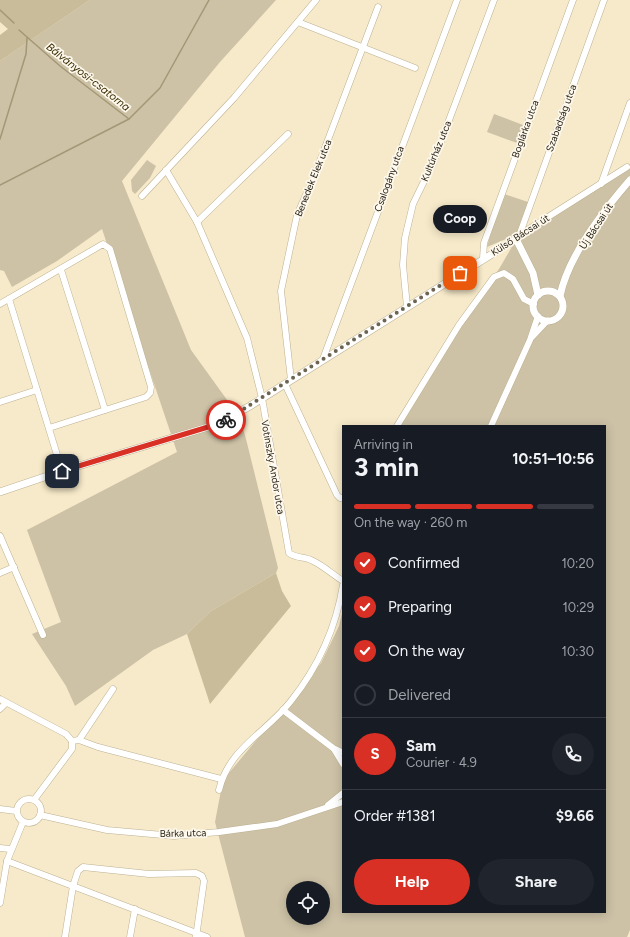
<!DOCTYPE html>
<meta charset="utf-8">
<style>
body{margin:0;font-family:Figtree,sans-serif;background:#20242c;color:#f1f3f6;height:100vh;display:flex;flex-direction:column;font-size:15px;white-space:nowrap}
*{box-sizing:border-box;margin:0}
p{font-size:13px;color:#9ea1a6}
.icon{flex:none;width:22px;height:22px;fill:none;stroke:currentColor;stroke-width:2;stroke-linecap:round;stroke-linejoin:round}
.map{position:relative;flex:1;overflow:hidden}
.details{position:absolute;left:342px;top:425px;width:264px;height:488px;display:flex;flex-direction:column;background:#171b24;border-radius:0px;box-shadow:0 2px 10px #0003}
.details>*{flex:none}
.fabs{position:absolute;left:286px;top:881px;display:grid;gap:8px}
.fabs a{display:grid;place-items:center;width:44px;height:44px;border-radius:50%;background:#171b24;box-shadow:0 2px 10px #0003;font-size:20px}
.pin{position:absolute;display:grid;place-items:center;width:34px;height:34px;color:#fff;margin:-17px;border-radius:8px;box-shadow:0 2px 6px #0006}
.courier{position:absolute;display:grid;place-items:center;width:40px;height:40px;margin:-20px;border:3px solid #d93025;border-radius:50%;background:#fff;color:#222;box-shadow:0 1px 5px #0007}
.bubble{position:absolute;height:28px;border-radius:14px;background:#171b24;box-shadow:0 2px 10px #0003;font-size:13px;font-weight:700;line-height:28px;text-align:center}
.headline em{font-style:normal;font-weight:700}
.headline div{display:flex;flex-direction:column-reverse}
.headline{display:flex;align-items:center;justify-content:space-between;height:68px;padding:0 12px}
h1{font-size:26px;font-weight:700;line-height:30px}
.bar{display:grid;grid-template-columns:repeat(4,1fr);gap:6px 4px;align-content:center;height:48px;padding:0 12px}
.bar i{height:5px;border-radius:3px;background:#363941}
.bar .on{background:#d93025}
.bar p{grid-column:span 4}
.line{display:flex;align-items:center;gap:10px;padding:0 12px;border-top:1px solid #363941}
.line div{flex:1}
.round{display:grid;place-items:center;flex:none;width:42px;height:42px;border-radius:21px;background:#20242c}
ol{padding:0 12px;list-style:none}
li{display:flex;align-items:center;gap:12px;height:44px}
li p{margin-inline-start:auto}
li .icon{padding:4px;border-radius:50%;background:#d93025;color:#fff;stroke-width:4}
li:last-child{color:#9ea1a6}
li i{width:22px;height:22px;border:2px solid #363941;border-radius:50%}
.action{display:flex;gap:8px;margin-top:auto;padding:8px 12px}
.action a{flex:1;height:46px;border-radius:24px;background:#d93025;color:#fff;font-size:16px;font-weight:700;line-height:46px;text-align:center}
.action a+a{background:#20242c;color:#f1f3f6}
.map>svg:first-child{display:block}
.green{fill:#cdc2a6;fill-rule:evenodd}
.forest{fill:#c9bc9a}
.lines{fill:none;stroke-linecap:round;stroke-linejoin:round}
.stream{stroke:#a39776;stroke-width:1.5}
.minor-casing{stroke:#bdb192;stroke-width:7}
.major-casing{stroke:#bdb192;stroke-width:8}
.minor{stroke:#fff;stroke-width:6}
.major{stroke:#fff;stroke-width:7}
.done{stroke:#6d6552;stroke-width:4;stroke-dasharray:0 7.2}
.route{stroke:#d93025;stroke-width:5}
.labels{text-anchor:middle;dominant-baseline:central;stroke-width:3.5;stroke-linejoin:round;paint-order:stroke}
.street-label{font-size:10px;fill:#231e12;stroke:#fdf8eb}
.water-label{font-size:11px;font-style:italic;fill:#382a00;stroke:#fdf8eb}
</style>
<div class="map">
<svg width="630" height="937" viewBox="0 0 630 937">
<rect width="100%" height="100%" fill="#f7eaca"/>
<g class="green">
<path d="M 90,0 L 276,0 L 220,62 L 122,181 L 191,350 L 238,415 L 245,435 L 278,568 L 276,573 L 211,611 L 187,634 L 153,650 L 75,706 L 66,686 L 32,634 L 61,622 L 27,530 L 177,452 L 102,229 L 57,261 L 12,287 L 4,271 L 0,270 L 0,61 Z"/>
<path d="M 494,114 L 523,125 L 517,143 L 487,132 Z"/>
<path d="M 147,160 L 156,166 L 150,178 L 135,194 L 132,191 L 131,180 Z"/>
<path d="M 630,164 L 630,930 L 627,937 L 245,937 L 215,822 L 223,780 L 321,663 L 339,626 L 343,609 L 343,912 L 605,912 L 605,426 L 393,426 L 429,368 L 499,269 L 520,233 L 487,247 L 501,193 L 531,203 L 522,231 ZM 293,888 L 323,888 L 323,918 L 293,918 Z"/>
</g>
<g class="forest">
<path d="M 0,0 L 90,0 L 0,61 L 0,35 L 8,29 L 0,22 Z"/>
<path d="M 276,573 L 282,591 L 291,606 L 210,704 L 187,634 L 211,611 Z"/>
</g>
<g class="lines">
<g class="stream">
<path d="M 0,10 L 14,23"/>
<path d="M 19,30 L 60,66 L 129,119"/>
<path d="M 0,139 L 26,54 L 27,38"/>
<path d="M 0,185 L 129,119 L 160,88 L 209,0"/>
</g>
<g class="minor-casing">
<g id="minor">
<path d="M 298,22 L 415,68"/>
<path d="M 166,170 L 197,222 L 247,338 L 262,398 L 289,553 C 297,559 305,556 313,561 C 324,566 333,575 343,581"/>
<path d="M 601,184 L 630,103"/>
<path d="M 142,196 L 234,98 L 316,0"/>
<path d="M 197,222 L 288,134"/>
<path d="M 518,236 L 627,167"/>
<path d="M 519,236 L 604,0"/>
<path d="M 483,259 L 484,243 L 573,0"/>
<path d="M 61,270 L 105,410"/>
<path d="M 9,299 L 62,471"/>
<path d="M 0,304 L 103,244 L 110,249 L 151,387 L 150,393 L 146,397 L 49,428"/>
<path d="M 407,307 L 403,265 L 405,238 L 413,204 L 433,163 L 494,0"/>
<path d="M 532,337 L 547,321"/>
<path d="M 323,359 L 457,0"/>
<path d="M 291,380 L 281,291 L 297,215 L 314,177 L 378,7"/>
<path d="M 285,384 L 337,495 L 340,498 L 343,498"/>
<path d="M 0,402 L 37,390"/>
<path d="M 397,426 L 459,325 L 494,277 L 504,273 L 513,279 L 524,299 L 534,304"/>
<path d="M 491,426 L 530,340 L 538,316"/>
<path d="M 0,536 L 43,635"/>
<path d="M 0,573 L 14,567"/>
<path d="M 0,699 L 66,734 L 72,741"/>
<path d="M 0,709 L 6,703"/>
<path d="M 283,710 L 333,748 L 343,753"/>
<path d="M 79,740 L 113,689"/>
<path d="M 72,741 L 79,740 L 98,747 L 221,779"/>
<path d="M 334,749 L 343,764"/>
<path d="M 219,790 C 229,748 266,733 291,701 C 318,667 336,628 343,585"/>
<circle cx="29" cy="811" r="12"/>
<path d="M 34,800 L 72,749 L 72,741"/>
<path d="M 328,805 L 343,793"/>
<path d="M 0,809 L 16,811"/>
<path d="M 40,815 L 107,830 L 174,836 L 219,832 L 277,824 L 343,802"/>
<path d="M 0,848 L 10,849"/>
<path d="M 7,861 L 207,937"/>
<path d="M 0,903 L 7,861 L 23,822"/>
<path d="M 65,937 L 73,886 L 78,871 L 83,867 L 149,874 L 196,873 L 202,876 L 204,881 L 196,937"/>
<path d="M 130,937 L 135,909"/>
</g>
</g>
<g class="major-casing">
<g id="major">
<circle cx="548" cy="306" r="15"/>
<path d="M 560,296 C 568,256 604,210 630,180"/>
<path d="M 0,492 L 62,471 L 218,424 L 250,406 L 516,239 L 533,273 L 538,295"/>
</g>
</g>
<use href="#minor" class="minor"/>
<use href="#major" class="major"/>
</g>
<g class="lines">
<path class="done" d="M 226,420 L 460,273"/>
<path class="route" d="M 62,471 L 218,424 L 226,420"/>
</g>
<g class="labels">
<g class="street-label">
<text transform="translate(561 118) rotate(-70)">Szabadság utca</text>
<text transform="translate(525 129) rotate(-70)">Boglárka utca</text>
<text transform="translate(436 151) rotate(-68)">Kultúrház utca</text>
<text transform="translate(313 178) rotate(-68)">Benedek Elek utca</text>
<text transform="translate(389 179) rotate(-70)">Csalogány utca</text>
<text transform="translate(596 226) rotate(-57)">Új Bácsai út</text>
<text transform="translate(520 235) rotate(-33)">Külső Bácsai út</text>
<text transform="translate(273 467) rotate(80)">Votinszky Andor utca</text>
<text transform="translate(183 833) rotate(-1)">Bárka utca</text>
</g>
<g class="water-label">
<text transform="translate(88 77) rotate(38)">Bálványosi-csatorna</text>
</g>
</g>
</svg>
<div class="fabs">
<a><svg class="icon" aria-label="locate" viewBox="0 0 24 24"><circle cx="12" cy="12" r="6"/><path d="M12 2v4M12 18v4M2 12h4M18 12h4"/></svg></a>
</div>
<div class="pin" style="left:460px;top:273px;background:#ea580c"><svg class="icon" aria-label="bag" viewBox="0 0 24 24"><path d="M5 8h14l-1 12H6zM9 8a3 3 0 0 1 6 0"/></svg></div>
<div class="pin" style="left:62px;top:471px;background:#1f2937"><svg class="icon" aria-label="home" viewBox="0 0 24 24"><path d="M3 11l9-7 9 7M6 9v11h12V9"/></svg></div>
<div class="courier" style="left:226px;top:420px"><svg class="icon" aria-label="bike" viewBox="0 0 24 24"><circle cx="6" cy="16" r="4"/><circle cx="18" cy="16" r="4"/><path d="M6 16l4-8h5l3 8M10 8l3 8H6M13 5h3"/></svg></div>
<div class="bubble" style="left:433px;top:205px;width:54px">Coop</div>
<section class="details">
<div class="headline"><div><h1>3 min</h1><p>Arriving in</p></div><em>10:51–10:56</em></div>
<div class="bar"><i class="on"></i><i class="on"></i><i class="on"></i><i></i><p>On the way · 260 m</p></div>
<ol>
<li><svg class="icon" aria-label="check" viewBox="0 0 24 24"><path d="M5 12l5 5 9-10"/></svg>Confirmed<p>10:20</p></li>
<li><svg class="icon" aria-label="check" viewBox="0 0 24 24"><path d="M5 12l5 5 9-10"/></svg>Preparing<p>10:29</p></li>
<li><svg class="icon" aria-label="check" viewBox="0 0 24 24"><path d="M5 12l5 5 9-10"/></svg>On the way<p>10:30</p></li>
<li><i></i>Delivered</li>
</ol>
<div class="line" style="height:72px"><b class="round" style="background:#d93025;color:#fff">S</b><div><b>Sam</b><p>Courier · 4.9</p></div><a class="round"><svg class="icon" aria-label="phone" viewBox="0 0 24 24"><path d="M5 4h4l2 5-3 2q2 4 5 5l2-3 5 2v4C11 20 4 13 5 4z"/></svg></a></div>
<div class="line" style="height:52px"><div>Order #1381</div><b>$9.66</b></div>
<div class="action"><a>Help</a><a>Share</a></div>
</section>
</div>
